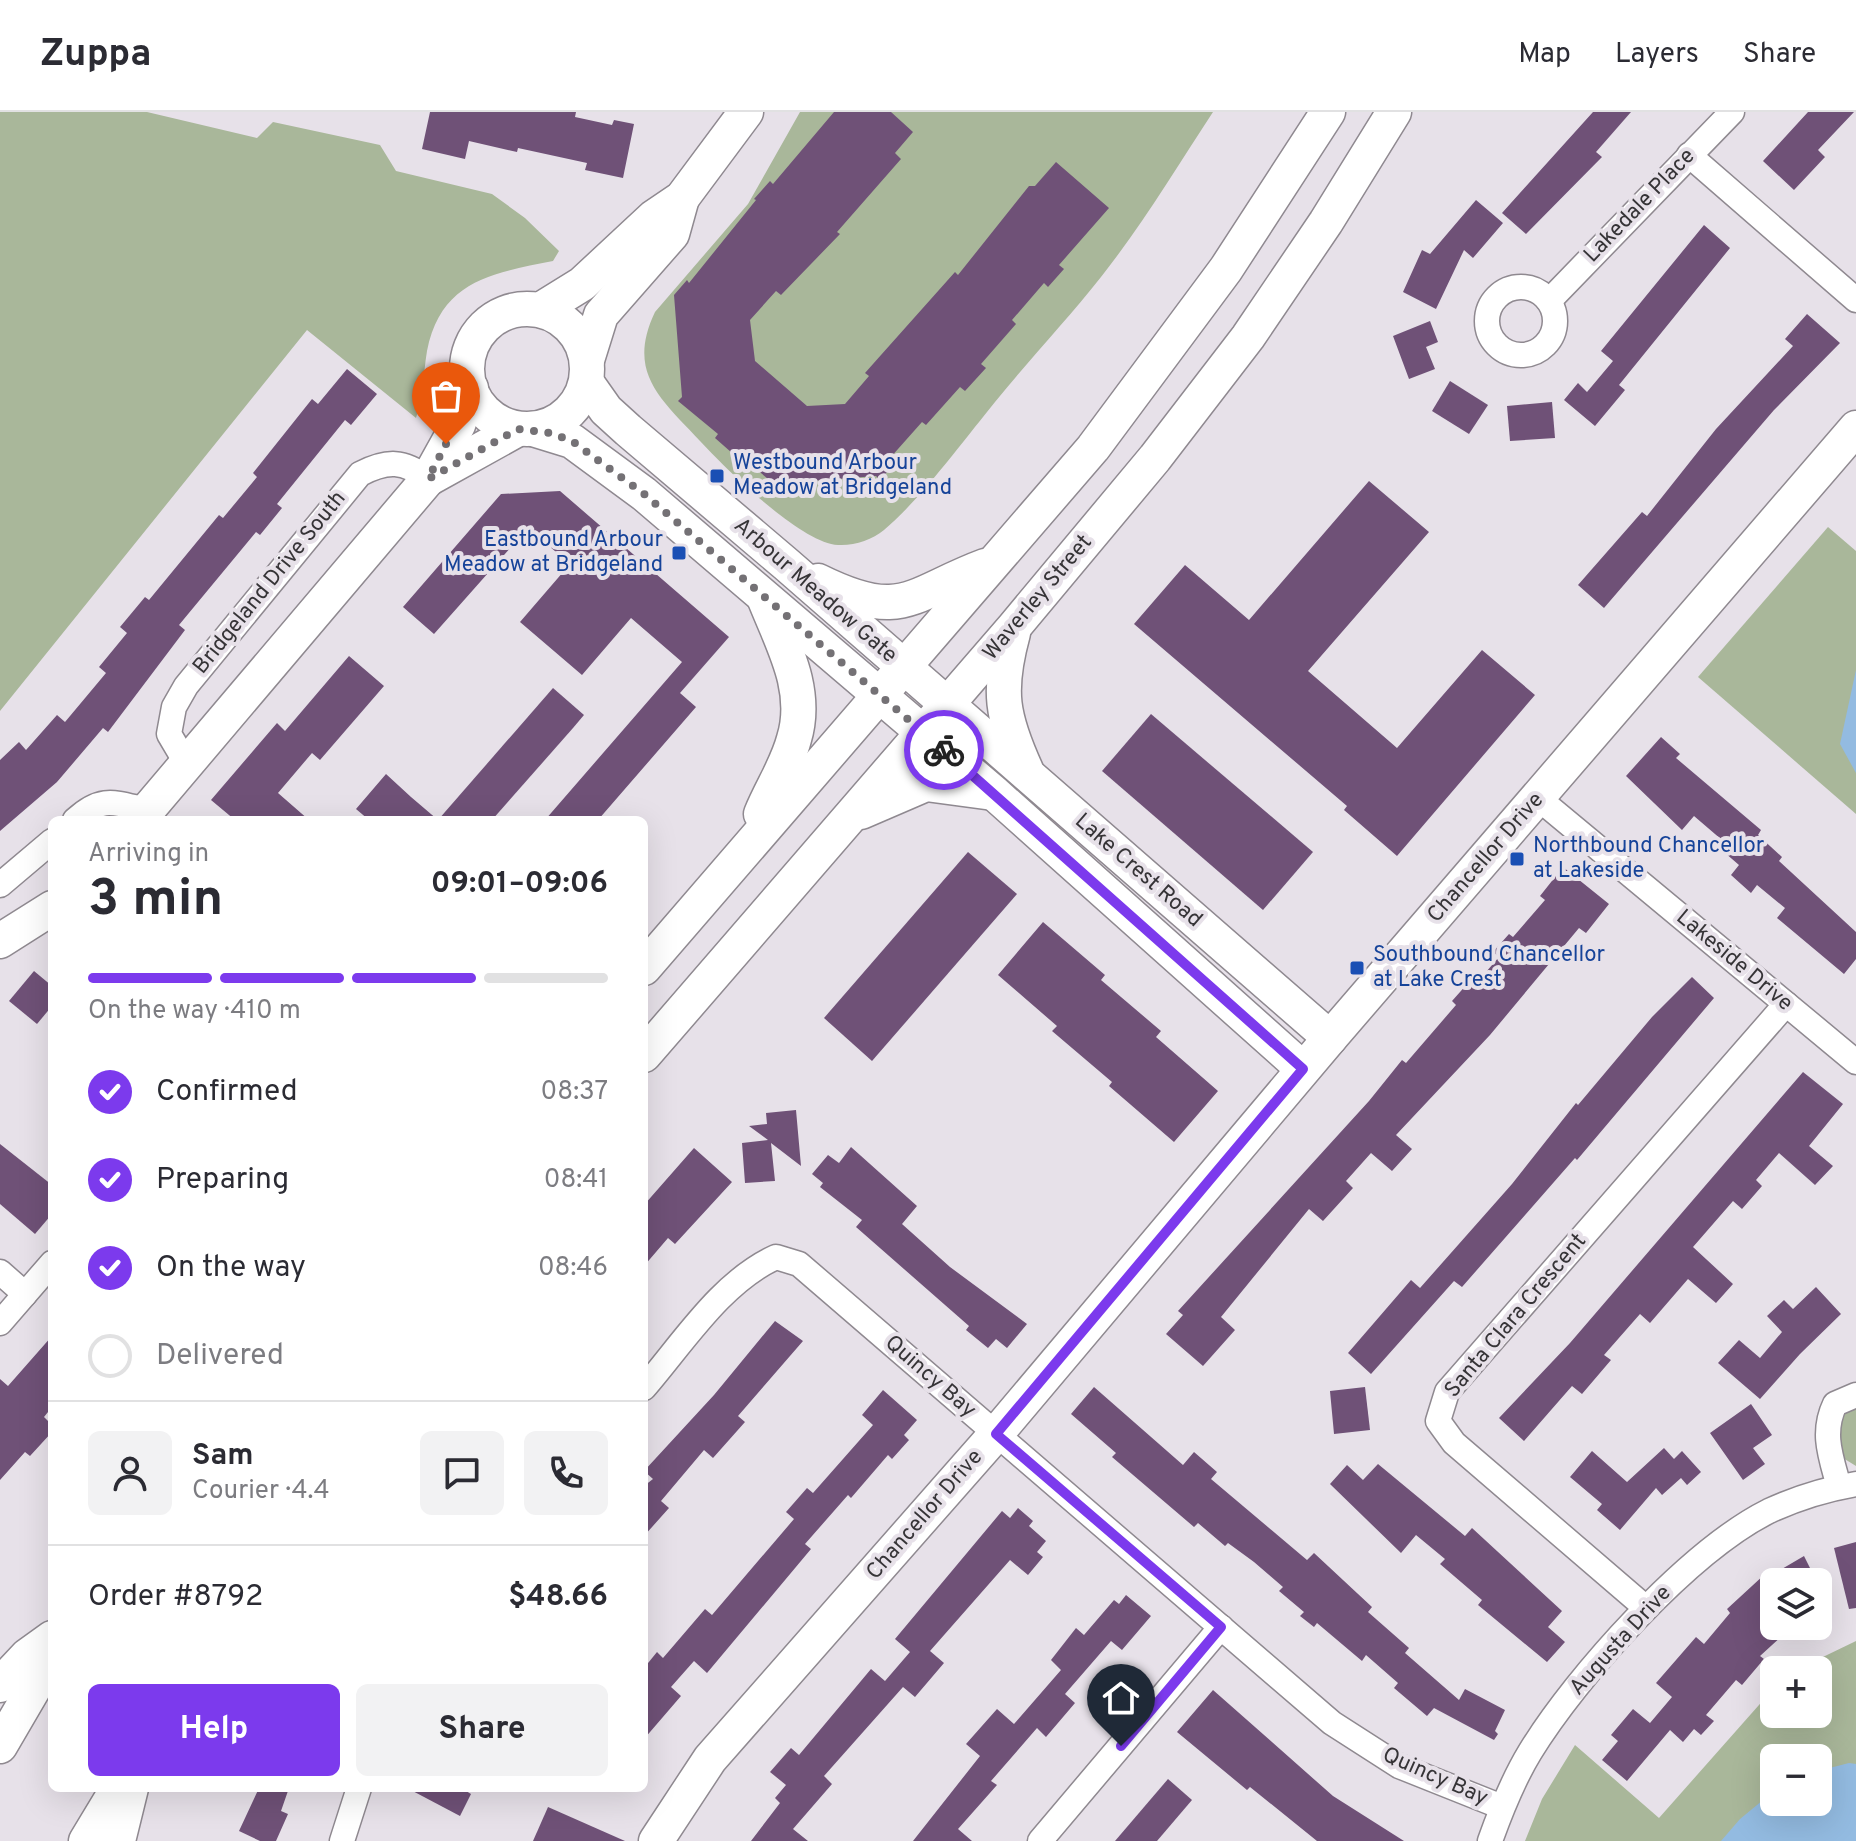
<!DOCTYPE html>
<meta charset="utf-8">
<style>
body{margin:0;font-family:Overpass,sans-serif;background:#f2f2f3;color:#2b2b33;height:100vh;display:flex;flex-direction:column;font-size:30px;white-space:nowrap}
*{box-sizing:border-box;margin:0}
p{font-size:26px;color:#7c7c81}
.icon{flex:none;width:44px;height:44px;fill:none;stroke:currentColor;stroke-width:2;stroke-linecap:round;stroke-linejoin:round}
.map{position:relative;flex:1;overflow:hidden}
.details{position:absolute;left:48px;top:704px;width:600px;height:976px;display:flex;flex-direction:column;background:#fff;border-radius:12px;box-shadow:0 8px 32px #0002}
.details>*{flex:none}
.controls{position:absolute;left:1760px;top:1456px;display:grid;gap:16px}
.controls a{display:grid;place-items:center;width:72px;height:72px;border-radius:12px;background:#fff;box-shadow:0 8px 32px #0002;font-size:40px}
.pin{position:absolute;display:grid;place-items:center;width:68px;height:68px;color:#fff;margin:-82px -34px;border-radius:50% 50% 50% 0;rotate:-45deg;box-shadow:0 0 8px #0007}
.pin .icon{rotate:45deg}
.courier{position:absolute;display:grid;place-items:center;width:80px;height:80px;margin:-40px;border:6px solid #7c3aed;border-radius:50%;background:#fff;color:#222;box-shadow:0 2px 10px #0007}
.headline em{font-style:normal;font-weight:700}
.headline div{display:flex;flex-direction:column-reverse}
.headline{display:flex;align-items:center;justify-content:space-between;height:136px;padding:0 40px}
h1{font-size:52px;font-weight:700;line-height:60px}
.bar{display:grid;grid-template-columns:repeat(4,1fr);gap:12px 8px;align-content:center;height:96px;padding:0 40px}
.bar i{height:10px;border-radius:6px;background:#e1e1e2}
.bar .selected{background:#7c3aed}
.bar p{grid-column:span 4}
.line{display:flex;align-items:center;gap:20px;padding:0 40px;border-top:2px solid #e1e1e2}
.line div{flex:1}
.round{display:grid;place-items:center;flex:none;width:84px;height:84px;border-radius:12px;background:#f2f2f3}
ol{padding:0 40px;list-style:none}
li{display:flex;align-items:center;gap:24px;height:88px}
li p{margin-inline-start:auto}
li .icon{padding:8px;border-radius:50%;background:#7c3aed;color:#fff;stroke-width:4}
li:last-child{color:#7c7c81}
li i{width:44px;height:44px;border:4px solid #e1e1e2;border-radius:50%}
.primary-button{display:flex;gap:16px;margin-top:auto;padding:16px 40px}
.primary-button a{flex:1;height:92px;border-radius:12px;background:#7c3aed;color:#fff;font-size:32px;font-weight:700;line-height:92px;text-align:center}
.primary-button a+a{background:#f2f2f3;color:#2b2b33}
header{display:flex;align-items:center;gap:48px;box-sizing:border-box;height:112px;padding:0 40px;background:#fff;border-bottom:2px solid #e1e1e2}
header strong{font-size:38px}
nav{display:flex;gap:44px;margin-inline-start:auto;font-size:28px}
.map>svg:first-child{display:block}
.green{fill:#a9b79a;fill-rule:evenodd}
.water{fill:#93bbe1}
.building{fill:#6f5177}
.lines{fill:none;stroke-linecap:round;stroke-linejoin:round}
.street-casing{stroke:#8f8990;stroke-width:27}
.secondary-casing{stroke:#8f8990;stroke-width:37}
.street{stroke:#fff;stroke-width:24}
.secondary{stroke:#fff;stroke-width:34}
.done{stroke:#747175;stroke-width:8;stroke-dasharray:0 14.4}
.route{stroke:#7c3aed;stroke-width:10}
.transit-dot{fill:#1a4fb4;stroke:#e7e1e9;stroke-width:3}
.labels{text-anchor:middle;dominant-baseline:central;stroke-width:8;stroke-linejoin:round;paint-order:stroke}
.street-label{font-size:22px;fill:#363437;stroke:#e7e1e9}
.transit-label{font-size:22px;fill:#164399;stroke:#e7e1e9;text-anchor:start}
</style>
<header>
<strong>Zuppa</strong>
<nav><a>Map</a><a>Layers</a><a>Share</a></nav>
</header>
<div class="map">
<svg width="1856" height="1729" viewBox="0 0 1856 1729">
<rect width="100%" height="100%" fill="#e7e1e9"/>
<g class="green">
<path d="M 0,0 L 147,0 L 257,26 L 273,10 L 380,33 L 396,59 L 492,82 L 525,106 L 559,139 L 553,149 C 493,161 441,168 427,239 C 423,263 424,283 416,306 L 307,218 L 0,599 Z"/>
<path d="M 800,0 L 1213,0 C 1177,55 1142,113 1101,165 C 1067,208 1029,248 995,290 C 964,328 920,388 884,418 C 872,428 854,434 838,433 C 801,431 727,358 700,329 C 661,287 626,261 655,200 L 748,92 Z"/>
<path d="M 1828,415 L 1856,439 L 1856,702 L 1698,565 Z"/>
<path d="M 1856,1295 L 1856,1354 L 1843,1346 L 1836,1324 L 1842,1302 Z"/>
<path d="M 1856,1529 L 1856,1729 L 1525,1729 L 1542,1687 L 1575,1633 L 1659,1706 L 1774,1576 L 1774,1602 L 1818,1602 L 1818,1558 L 1796,1558 ZM 1774,1646 L 1818,1646 L 1818,1690 L 1774,1690 Z"/>
</g>
<g class="water">
<path d="M 1856,558 L 1856,661 L 1840,632 Z"/>
<path d="M 1849,1651 L 1856,1652 L 1856,1729 L 1721,1729 L 1740,1707 L 1774,1679 L 1774,1690 L 1818,1690 L 1818,1659 Z"/>
</g>
<g class="building">
<path d="M 430,0 L 576,0 L 575,5 L 612,13 L 614,8 L 634,12 L 623,66 L 585,58 L 587,51 L 518,36 L 517,40 L 469,29 L 465,47 L 422,37 Z"/>
<path d="M 834,0 L 891,0 L 913,20 L 895,41 L 901,47 L 837,120 L 840,122 L 781,183 L 776,179 L 750,208 L 755,249 L 807,294 L 845,292 L 869,264 L 865,261 L 881,243 L 955,160 L 958,163 L 1029,74 L 1035,74 L 1056,50 L 1109,96 L 1059,153 L 1064,157 L 1048,175 L 1044,171 L 1012,208 L 1016,212 L 981,252 L 986,256 L 965,279 L 960,275 L 926,313 L 922,310 L 890,346 L 895,351 L 880,368 L 876,364 L 774,372 L 743,346 L 740,348 L 715,326 L 718,322 L 678,289 L 682,285 L 674,183 L 687,168 L 689,171 L 756,88 L 754,87 L 770,69 L 773,72 Z"/>
<path d="M 1593,0 L 1631,0 L 1596,40 L 1602,45 L 1526,122 L 1502,101 Z"/>
<path d="M 1808,0 L 1854,0 L 1818,38 L 1825,45 L 1794,78 L 1763,49 Z"/>
<path d="M 1476,88 L 1503,111 L 1473,146 L 1464,138 L 1436,197 L 1403,180 L 1422,138 L 1430,142 Z"/>
<path d="M 1704,113 L 1730,136 L 1619,273 L 1625,278 L 1595,314 L 1564,288 L 1578,271 L 1587,280 L 1613,249 L 1601,239 Z"/>
<path d="M 1807,202 L 1840,231 L 1774,298 L 1604,496 L 1578,473 L 1642,400 L 1647,404 L 1716,317 L 1793,234 L 1785,227 Z"/>
<path d="M 1430,209 L 1438,230 L 1426,235 L 1435,257 L 1409,267 L 1393,224 Z"/>
<path d="M 347,257 L 377,282 L 351,313 L 345,308 L 277,392 L 282,396 L 260,423 L 256,420 L 179,513 L 185,518 L 108,620 L 103,616 L 57,670 L 0,719 L 0,648 L 19,630 L 26,638 L 57,603 L 65,610 L 106,561 L 99,555 L 127,521 L 120,515 L 145,485 L 149,488 L 219,403 L 223,406 L 257,365 L 253,361 L 312,287 L 318,292 Z"/>
<path d="M 1450,269 L 1488,293 L 1469,322 L 1432,299 Z"/>
<path d="M 1552,290 L 1555,326 L 1510,329 L 1507,294 Z"/>
<path d="M 1369,369 L 1429,420 L 1308,559 L 1397,636 L 1482,538 L 1535,583 L 1397,744 L 1344,698 L 1347,694 L 1134,512 L 1185,453 L 1249,508 Z"/>
<path d="M 560,379 L 729,525 L 680,581 L 696,595 L 598,708 L 545,708 L 682,550 L 631,506 L 582,563 L 520,510 L 570,452 L 528,416 L 434,522 L 403,495 L 501,382 Z"/>
<path d="M 349,544 L 384,574 L 320,648 L 312,641 L 278,681 L 309,708 L 235,708 L 211,688 L 277,611 L 285,619 Z"/>
<path d="M 553,576 L 584,603 L 573,616 L 492,708 L 438,708 Z"/>
<path d="M 1151,602 L 1313,740 L 1263,798 L 1102,659 Z"/>
<path d="M 1661,625 L 1680,642 L 1676,646 L 1761,718 L 1758,723 L 1782,745 L 1779,749 L 1856,820 L 1856,847 L 1844,862 L 1777,806 L 1785,796 L 1757,773 L 1751,781 L 1731,763 L 1739,753 L 1717,734 L 1722,728 L 1694,704 L 1682,718 L 1626,664 Z"/>
<path d="M 386,662 L 411,685 L 438,708 L 369,708 L 356,697 Z"/>
<path d="M 968,740 L 1017,782 L 872,949 L 824,906 Z"/>
<path d="M 1563,755 L 1609,792 L 1586,821 L 1579,816 L 1490,923 L 1396,1023 L 1412,1037 L 1392,1059 L 1371,1041 L 1346,1069 L 1353,1076 L 1323,1109 L 1309,1097 L 1221,1205 L 1235,1218 L 1203,1254 L 1166,1222 L 1183,1203 L 1178,1199 L 1369,989 L 1402,948 L 1406,951 L 1456,893 L 1452,889 L 1468,871 L 1473,875 L 1499,845 L 1493,840 L 1509,822 L 1513,825 L 1545,788 L 1540,784 Z"/>
<path d="M 1043,810 L 1105,863 L 1101,868 L 1161,919 L 1156,925 L 1218,979 L 1174,1030 L 1109,974 L 1112,970 L 1052,919 L 1057,914 L 998,863 Z"/>
<path d="M 34,859 L 52,874 L 52,894 L 37,912 L 9,889 Z"/>
<path d="M 1692,865 L 1714,886 L 1577,1048 L 1575,1046 L 1462,1175 L 1454,1169 L 1371,1262 L 1348,1241 L 1411,1168 L 1420,1176 L 1512,1072 L 1576,991 L 1578,993 L 1652,905 Z"/>
<path d="M 1803,960 L 1843,992 L 1809,1034 L 1833,1054 L 1815,1073 L 1779,1041 L 1756,1068 L 1762,1074 L 1742,1097 L 1733,1089 L 1693,1135 L 1733,1172 L 1716,1191 L 1688,1167 L 1650,1211 L 1640,1202 L 1604,1243 L 1611,1248 L 1582,1282 L 1572,1274 L 1524,1329 L 1499,1306 L 1570,1231 Z"/>
<path d="M 796,998 L 801,1054 L 771,1031 L 775,1069 L 745,1071 L 742,1031 L 768,1028 L 749,1014 L 767,1012 L 766,1001 Z"/>
<path d="M 0,1032 L 52,1073 L 52,1102 L 35,1122 L 0,1092 Z"/>
<path d="M 851,1035 L 917,1094 L 902,1112 L 950,1155 L 1027,1212 L 1007,1236 L 996,1227 L 988,1236 L 966,1218 L 969,1214 L 856,1115 L 862,1108 L 820,1075 L 823,1071 L 812,1062 L 828,1043 L 839,1051 Z"/>
<path d="M 694,1036 L 732,1070 L 675,1132 L 668,1126 L 644,1154 L 644,1093 Z"/>
<path d="M 1816,1175 L 1841,1202 L 1800,1242 L 1760,1287 L 1718,1251 L 1739,1228 L 1760,1246 L 1782,1220 L 1767,1204 L 1784,1188 L 1793,1197 Z"/>
<path d="M 775,1209 L 803,1229 L 738,1304 L 745,1310 L 713,1346 L 704,1338 L 661,1389 L 669,1396 L 644,1424 L 644,1374 L 653,1367 L 644,1359 L 714,1283 Z"/>
<path d="M 52,1224 L 52,1295 L 44,1305 L 52,1313 L 52,1320 L 30,1344 L 25,1340 L 0,1368 L 0,1267 L 8,1274 Z"/>
<path d="M 1094,1275 L 1183,1353 L 1194,1340 L 1217,1360 L 1211,1367 L 1307,1448 L 1314,1441 L 1372,1495 L 1368,1500 L 1409,1536 L 1405,1541 L 1459,1588 L 1465,1577 L 1505,1598 L 1495,1619 L 1498,1622 L 1494,1628 L 1434,1596 L 1427,1604 L 1394,1576 L 1398,1571 L 1366,1543 L 1362,1549 L 1317,1511 L 1314,1515 L 1300,1504 L 1304,1500 L 1279,1479 L 1283,1475 L 1254,1450 L 1228,1431 L 1225,1434 L 1198,1411 L 1194,1415 L 1112,1345 L 1116,1341 L 1071,1302 Z"/>
<path d="M 1365,1275 L 1370,1318 L 1334,1322 L 1330,1279 Z"/>
<path d="M 883,1278 L 917,1308 L 904,1323 L 909,1328 L 892,1347 L 888,1343 L 851,1386 L 848,1383 L 805,1432 L 811,1437 L 707,1561 L 694,1549 L 671,1575 L 681,1584 L 644,1627 L 644,1556 L 657,1540 L 663,1546 L 705,1497 L 712,1503 L 794,1407 L 786,1400 L 807,1376 L 813,1381 L 873,1313 L 862,1303 Z"/>
<path d="M 1751,1292 L 1772,1323 L 1753,1336 L 1765,1352 L 1743,1368 L 1710,1321 Z"/>
<path d="M 1664,1336 L 1674,1347 L 1682,1339 L 1701,1360 L 1687,1373 L 1681,1366 L 1662,1383 L 1656,1376 L 1620,1418 L 1597,1398 L 1602,1392 L 1570,1365 L 1592,1339 L 1627,1370 Z"/>
<path d="M 1378,1352 L 1465,1424 L 1472,1416 L 1562,1499 L 1548,1515 L 1565,1530 L 1547,1550 L 1478,1493 L 1482,1488 L 1440,1452 L 1445,1447 L 1416,1423 L 1401,1441 L 1330,1372 L 1347,1353 L 1363,1368 Z"/>
<path d="M 1018,1396 L 1033,1409 L 1029,1414 L 1046,1429 L 1037,1440 L 1043,1445 L 1028,1463 L 1010,1448 L 930,1539 L 944,1551 L 915,1585 L 903,1575 L 824,1664 L 832,1672 L 793,1717 L 808,1729 L 751,1729 L 780,1691 L 775,1686 L 786,1673 L 770,1660 L 791,1636 L 799,1643 L 871,1557 L 885,1569 L 910,1540 L 895,1527 L 1002,1399 L 1010,1406 Z"/>
<path d="M 1856,1430 L 1856,1496 L 1849,1497 L 1834,1436 Z"/>
<path d="M 1804,1444 L 1817,1470 L 1772,1470 L 1774,1514 L 1793,1514 L 1760,1544 L 1764,1547 L 1742,1573 L 1736,1568 L 1706,1603 L 1714,1609 L 1701,1623 L 1694,1617 L 1683,1630 L 1670,1618 L 1627,1669 L 1602,1648 L 1618,1629 L 1611,1623 L 1633,1597 L 1650,1611 L 1672,1585 L 1656,1571 L 1696,1525 L 1704,1532 L 1730,1501 L 1727,1497 L 1765,1462 L 1768,1465 Z"/>
<path d="M 1126,1483 L 1151,1504 L 1122,1538 L 1111,1529 L 1065,1582 L 1075,1591 L 1046,1625 L 1037,1616 L 991,1669 L 997,1673 L 958,1717 L 972,1729 L 913,1729 L 980,1644 L 966,1632 L 997,1597 L 1014,1612 L 1061,1558 L 1051,1548 L 1076,1516 L 1084,1523 L 1114,1488 L 1119,1492 Z"/>
<path d="M 1213,1578 L 1333,1684 L 1404,1729 L 1317,1729 L 1250,1675 L 1247,1678 L 1177,1620 Z"/>
<path d="M 1168,1667 L 1192,1688 L 1157,1729 L 1115,1729 Z"/>
<path d="M 259,1676 L 289,1676 L 281,1699 L 288,1702 L 276,1729 L 260,1729 L 239,1719 Z"/>
<path d="M 407,1676 L 461,1676 L 471,1682 L 460,1704 Z"/>
<path d="M 548,1695 L 625,1729 L 533,1729 Z"/>
</g>
<g class="lines">
<g class="street-casing">
<g id="street">
<path d="M 1689,43 L 1856,188"/>
<circle cx="1521" cy="209" r="34"/>
<path d="M 1549,189 L 1732,0"/>
<path d="M 185,649 L 169,622 L 174,595 L 186,574 L 360,362 C 387,348 404,348 428,367"/>
<path d="M 1538,686 L 1856,950"/>
<path d="M 75,708 C 102,683 115,691 147,698"/>
<path d="M 0,773 L 52,729"/>
<path d="M 0,1160 L 25,1182"/>
<path d="M 0,1211 L 52,1151"/>
<path d="M 644,1276 C 683,1231 721,1170 776,1145 L 799,1152 L 1332,1611 L 1399,1654 L 1502,1695"/>
<path d="M 1839,1375 C 1831,1345 1821,1321 1835,1292 L 1856,1283"/>
<path d="M 1646,1496 L 1454,1331 L 1438,1309 L 1447,1280 L 1786,892"/>
<path d="M 342,1729 L 359,1676"/>
<path d="M 1040,1729 L 1221,1515"/>
<path d="M 1490,1729 C 1501,1698 1513,1668 1530,1640 C 1577,1563 1689,1439 1769,1399 C 1797,1386 1826,1377 1856,1372"/>
</g>
</g>
<g class="secondary-casing">
<g id="secondary">
<circle cx="527" cy="257" r="60"/>
<path d="M 540,198 L 582,172 L 654,105 L 682,86 L 746,0"/>
<path d="M 587,248 L 601,203 L 672,122 L 682,86"/>
<path d="M 587,271 L 606,298 L 628,318 L 786,452 L 1330,926"/>
<path d="M 533,317 L 572,329 L 644,382 L 994,681 L 1303,957"/>
<path d="M 428,367 L 518,317"/>
<path d="M 818,469 C 903,511 910,482 985,454"/>
<path d="M 1013,521 C 997,579 1002,605 1026,658"/>
<path d="M 861,700 L 926,672 L 993,681"/>
<path d="M 761,702 C 771,677 787,654 794,627 C 809,578 783,533 765,488"/>
<path d="M 139,708 L 428,367 L 458,313 L 471,276"/>
<path d="M 0,829 L 52,796"/>
<path d="M 644,856 L 1093,336 L 1226,157 L 1328,0"/>
<path d="M 644,943 L 1014,515 L 1155,346 L 1248,225 L 1326,110 L 1394,0"/>
<path d="M 0,1573 L 27,1544 L 52,1526"/>
<path d="M 0,1634 L 52,1545"/>
<path d="M 86,1729 L 118,1676"/>
<path d="M 118,1729 L 131,1676"/>
<path d="M 656,1729 L 710,1647 L 996,1322 L 1330,926 L 1856,316"/>
</g>
</g>
<use href="#street" class="street"/>
<use href="#secondary" class="secondary"/>
</g>
<g class="lines">
<path class="done" d="M 446,332 L 428,367 L 518,317 L 551,321 L 572,329 L 644,382 L 944,638"/>
<path class="route" d="M 944,638 L 1303,957 L 996,1322 L 1221,1515 L 1121,1634"/>
</g>
<g class="transit-dot">
<rect x="709" y="356" width="16" height="16" rx="4"/>
<rect x="671" y="433" width="16" height="16" rx="4"/>
<rect x="1509" y="739" width="16" height="16" rx="4"/>
<rect x="1349" y="848" width="16" height="16" rx="4"/>
</g>
<g class="labels">
<g class="street-label">
<text transform="translate(1640 94) rotate(-46)">Lakedale Place</text>
<text transform="translate(270 471) rotate(-51)">Bridgeland Drive South</text>
<text transform="translate(815 479) rotate(41)">Arbour Meadow Gate</text>
<text transform="translate(1038 486) rotate(-50)">Waverley Street</text>
<text transform="translate(1486 746) rotate(-49)">Chancellor Drive</text>
<text transform="translate(1138 759) rotate(41)">Lake Crest Road</text>
<text transform="translate(1734 849) rotate(40)">Lakeside Drive</text>
<text transform="translate(1516 1204) rotate(-50)">Santa Clara Crescent</text>
<text transform="translate(930 1265) rotate(41)">Quincy Bay</text>
<text transform="translate(925 1403) rotate(-49)">Chancellor Drive</text>
<text transform="translate(1621 1529) rotate(-48)">Augusta Drive</text>
<text transform="translate(1435 1665) rotate(24)">Quincy Bay</text>
</g>
<g class="transit-label">
<text x="733" y="351">Westbound Arbour<tspan x="733" dy="25">Meadow at Bridgeland</tspan></text>
<text x="663" y="428" text-anchor="end">Eastbound Arbour<tspan x="663" dy="25">Meadow at Bridgeland</tspan></text>
<text x="1533" y="734">Northbound Chancellor<tspan x="1533" dy="25">at Lakeside</tspan></text>
<text x="1373" y="843">Southbound Chancellor<tspan x="1373" dy="25">at Lake Crest</tspan></text>
</g>
</g>
</svg>
<div class="controls">
<a><svg class="icon" aria-label="layers" viewBox="0 0 24 24"><path d="M12 4l9 5-9 5-9-5zM3 14l9 5 9-5"/></svg></a>
<a>+</a>
<a>−</a>
</div>
<div class="pin" style="left:446px;top:332px;background:#ea580c"><svg class="icon" aria-label="bag" viewBox="0 0 24 24"><path d="M5 8h14l-1 12H6zM9 8a3 3 0 0 1 6 0"/></svg></div>
<div class="pin" style="left:1121px;top:1634px;background:#1f2937"><svg class="icon" aria-label="home" viewBox="0 0 24 24"><path d="M3 11l9-7 9 7M6 9v11h12V9"/></svg></div>
<div class="courier" style="left:944px;top:638px"><svg class="icon" aria-label="bike" viewBox="0 0 24 24"><circle cx="6" cy="16" r="4"/><circle cx="18" cy="16" r="4"/><path d="M6 16l4-8h5l3 8M10 8l3 8H6M13 5h3"/></svg></div>
<section class="details">
<div class="headline"><div><h1>3 min</h1><p>Arriving in</p></div><em>09:01–09:06</em></div>
<div class="bar"><i class="selected"></i><i class="selected"></i><i class="selected"></i><i></i><p>On the way · 410 m</p></div>
<ol>
<li><svg class="icon" aria-label="check" viewBox="0 0 24 24"><path d="M5 12l5 5 9-10"/></svg>Confirmed<p>08:37</p></li>
<li><svg class="icon" aria-label="check" viewBox="0 0 24 24"><path d="M5 12l5 5 9-10"/></svg>Preparing<p>08:41</p></li>
<li><svg class="icon" aria-label="check" viewBox="0 0 24 24"><path d="M5 12l5 5 9-10"/></svg>On the way<p>08:46</p></li>
<li><i></i>Delivered</li>
</ol>
<div class="line" style="height:144px"><a class="round"><svg class="icon" aria-label="person" viewBox="0 0 24 24"><circle cx="12" cy="8" r="4"/><path d="M4 21q1-7 8-7t8 7"/></svg></a><div><b>Sam</b><p>Courier · 4.4</p></div><a class="round"><svg class="icon" aria-label="chat" viewBox="0 0 24 24"><path d="M4 5h16v11H9l-5 4z"/></svg></a><a class="round"><svg class="icon" aria-label="phone" viewBox="0 0 24 24"><path d="M5 4h4l2 5-3 2q2 4 5 5l2-3 5 2v4C11 20 4 13 5 4z"/></svg></a></div>
<div class="line" style="height:104px"><div>Order #8792</div><b>$48.66</b></div>
<div class="primary-button"><a>Help</a><a>Share</a></div>
</section>
</div>
